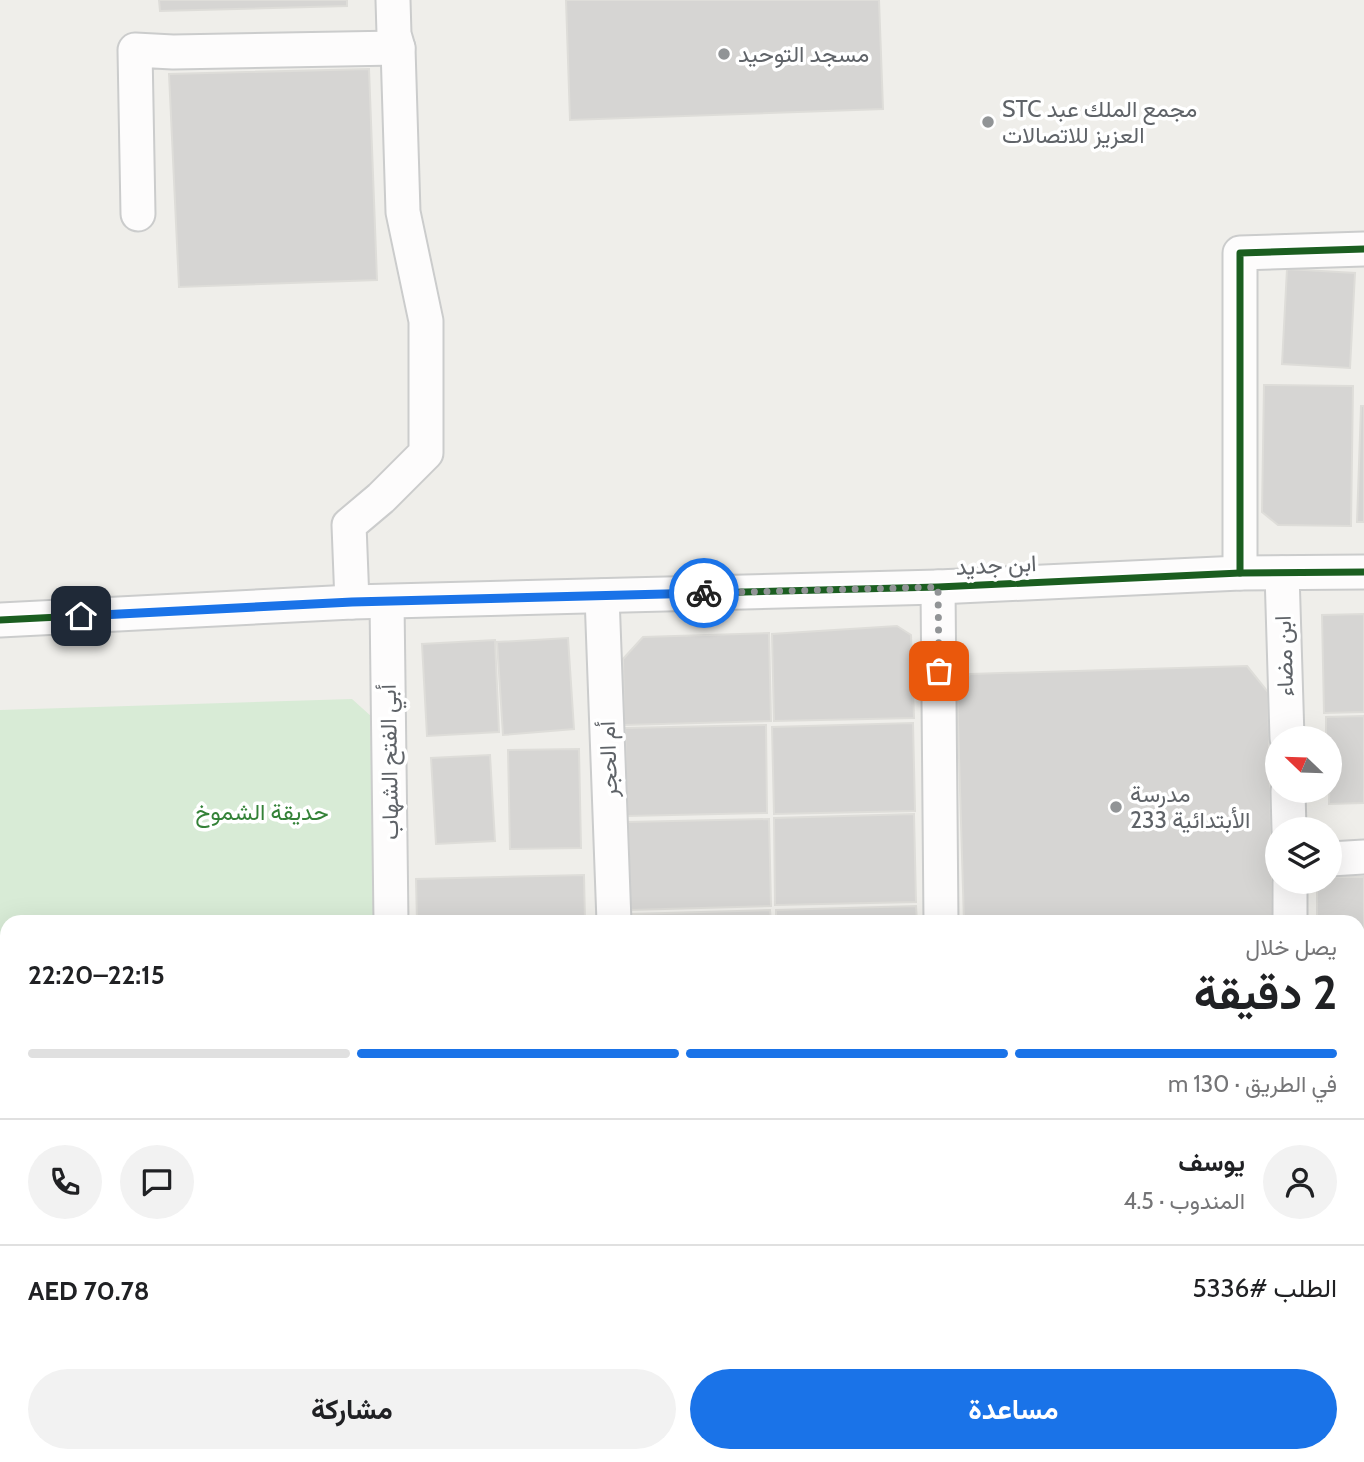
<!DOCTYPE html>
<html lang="ar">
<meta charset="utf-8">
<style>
body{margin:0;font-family:Cabin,Vazirmatn,sans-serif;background:#f2f2f2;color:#202124;direction:rtl;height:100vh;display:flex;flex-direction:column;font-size:26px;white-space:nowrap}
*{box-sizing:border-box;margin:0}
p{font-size:23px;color:#757577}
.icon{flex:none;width:38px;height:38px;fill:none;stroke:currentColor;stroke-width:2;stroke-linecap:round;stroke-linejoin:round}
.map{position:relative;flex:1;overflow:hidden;direction:ltr}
.details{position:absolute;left:0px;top:915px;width:1365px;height:548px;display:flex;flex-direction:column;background:#fff;border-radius:21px 21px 0 0;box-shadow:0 7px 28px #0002;direction:rtl}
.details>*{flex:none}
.needle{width:46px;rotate:293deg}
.controls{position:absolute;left:1265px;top:726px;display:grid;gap:14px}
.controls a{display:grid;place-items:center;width:77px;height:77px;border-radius:50%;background:#fff;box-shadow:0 7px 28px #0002;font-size:35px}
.pin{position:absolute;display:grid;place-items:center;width:60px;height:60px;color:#fff;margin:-30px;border-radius:14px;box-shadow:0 4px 10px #0006}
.courier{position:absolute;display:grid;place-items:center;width:70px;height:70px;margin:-35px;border:5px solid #1a73e8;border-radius:50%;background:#fff;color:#222;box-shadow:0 2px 9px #0007}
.summary em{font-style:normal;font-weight:700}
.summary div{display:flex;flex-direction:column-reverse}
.summary{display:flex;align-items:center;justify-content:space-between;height:119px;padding:0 28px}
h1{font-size:46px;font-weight:700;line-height:52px}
.bar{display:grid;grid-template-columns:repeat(4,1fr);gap:10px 7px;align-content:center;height:84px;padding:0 28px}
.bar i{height:9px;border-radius:5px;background:#e0e0e0}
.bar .selected{background:#1a73e8}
.bar p{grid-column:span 4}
.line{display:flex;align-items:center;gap:18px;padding:0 28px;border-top:2px solid #e0e0e0}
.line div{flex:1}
.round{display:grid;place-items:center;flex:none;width:74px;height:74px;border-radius:37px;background:#f2f2f2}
.primary-button{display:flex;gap:14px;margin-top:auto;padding:14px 28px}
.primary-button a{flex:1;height:80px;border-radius:42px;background:#1a73e8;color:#fff;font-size:28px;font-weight:700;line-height:80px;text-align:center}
.primary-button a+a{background:#f2f2f2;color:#202124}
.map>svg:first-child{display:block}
.green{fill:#d8ebd6}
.building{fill:#d6d5d3;stroke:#deddd9;stroke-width:2}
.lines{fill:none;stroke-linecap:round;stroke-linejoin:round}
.minor-casing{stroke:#cbcccc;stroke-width:37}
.minor{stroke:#fdfcfc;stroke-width:33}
.cycleway-casing{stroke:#fff;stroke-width:11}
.cycleway{stroke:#1b5e20;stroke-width:7}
.done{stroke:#919496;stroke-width:7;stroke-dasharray:0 12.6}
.route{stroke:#1a73e8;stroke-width:9}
.poi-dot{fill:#919496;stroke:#fff;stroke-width:2.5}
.labels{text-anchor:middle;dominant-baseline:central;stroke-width:7;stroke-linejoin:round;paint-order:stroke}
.poi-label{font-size:23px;fill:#5f6368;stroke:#fff;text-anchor:start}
.street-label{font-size:23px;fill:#5f6368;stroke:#fff}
.park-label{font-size:23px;fill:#348238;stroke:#fff}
</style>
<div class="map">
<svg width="1364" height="1462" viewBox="0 0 1364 1462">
<rect width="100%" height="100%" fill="#efeeea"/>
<path class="green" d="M 352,699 L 372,717 L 376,922 L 7,922 L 7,1092 L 0,1092 L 0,710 Z"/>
<g class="building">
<path d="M 159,0 L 347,0 L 347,6 L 160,11 Z"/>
<path d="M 566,0 L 879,0 L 883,109 L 570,120 Z"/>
<path d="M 369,69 L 377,280 L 179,287 L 169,74 Z"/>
<path d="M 1287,269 L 1355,273 L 1350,368 L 1282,364 Z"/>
<path d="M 1264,385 L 1353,386 L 1351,526 L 1278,525 L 1262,512 Z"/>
<path d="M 1361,406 L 1364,406 L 1364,522 L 1357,522 Z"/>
<path d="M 1364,614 L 1364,712 L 1324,713 L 1322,615 Z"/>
<path d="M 897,626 L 911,635 L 914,718 L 774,721 L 772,634 Z"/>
<path d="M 769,633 L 771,721 L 624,725 L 623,659 L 643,637 Z"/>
<path d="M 568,638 L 574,729 L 503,735 L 497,642 Z"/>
<path d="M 495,640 L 499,732 L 427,736 L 422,644 Z"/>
<path d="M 1247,666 L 1268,692 L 1273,922 L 964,922 L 957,690 L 970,674 Z"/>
<path d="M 1364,716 L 1364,803 L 1329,804 L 1330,738 L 1326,738 L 1326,717 Z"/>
<path d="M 913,723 L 915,811 L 774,814 L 772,727 Z"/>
<path d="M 766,725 L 767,813 L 627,816 L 625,728 Z"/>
<path d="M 579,749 L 581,848 L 510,849 L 508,750 Z"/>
<path d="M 490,755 L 495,841 L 436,844 L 431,758 Z"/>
<path d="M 914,814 L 916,902 L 775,905 L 774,818 Z"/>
<path d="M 769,819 L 771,906 L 630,910 L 628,822 Z"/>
<path d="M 584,875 L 585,922 L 417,922 L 416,879 Z"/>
<path d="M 1330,877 L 1364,877 L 1364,957 L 1358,958 L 1358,922 L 1317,922 L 1317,890 L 1323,882 L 1330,882 Z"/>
<path d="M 916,906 L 917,922 L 776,922 L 776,910 Z"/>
<path d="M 770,910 L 771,922 L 630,922 L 630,914 Z"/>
<rect x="1358" y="967" width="6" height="121"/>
<rect x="1358" y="1179" width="6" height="90"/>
<path d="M 0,1224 L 7,1224 L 7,1456 L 50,1456 L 51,1462 L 0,1462 Z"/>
<path d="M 1364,1290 L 1364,1357 L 1358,1358 L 1358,1291 Z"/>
<path d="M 1364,1389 L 1364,1456 L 1342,1457 L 1342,1456 L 1358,1456 L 1358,1390 Z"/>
<rect x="139" y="1456" width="377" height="6"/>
<rect x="527" y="1456" width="85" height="6"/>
<rect x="613" y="1456" width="118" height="6"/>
<path d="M 744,1456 L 793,1456 L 793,1460 L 745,1462 Z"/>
<path d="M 797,1456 L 845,1456 L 797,1458 Z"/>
<rect x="1007" y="1456" width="128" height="6"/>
<path d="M 1146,1456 L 1192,1456 L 1146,1459 Z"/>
<path d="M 1252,1456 L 1315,1456 L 1252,1460 Z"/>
</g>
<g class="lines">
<g class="minor-casing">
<g id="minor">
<path d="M 138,214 L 135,50 L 173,52 L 398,48"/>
<path d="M 1240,573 L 1240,253 L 1364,249"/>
<path d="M 1282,573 L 1287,738"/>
<path d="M 938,587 L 941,922"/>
<path d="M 602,596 L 614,922"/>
<path d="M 352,602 L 349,525 L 381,498 L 426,453 L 426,321 L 403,212 L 398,48 L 394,34 L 393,0"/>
<path d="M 387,602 L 391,922"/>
<path d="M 0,620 L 352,602 L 938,587 L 1240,573 L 1364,572"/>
<path d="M 1288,791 L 1289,830"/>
<path d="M 1330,859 L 1364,857"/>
<path d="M 1290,882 L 1290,922"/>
<path d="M 1358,1136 L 1364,1136"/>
<path d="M 0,1179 L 7,1179"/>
<path d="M 92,1456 L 92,1462"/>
<path d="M 990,1456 L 990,1462"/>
</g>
</g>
<use href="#minor" class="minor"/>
<g class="cycleway-casing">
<g id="cycleway">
<path d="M 1240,573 L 1240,253 L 1364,249"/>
<path d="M 0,620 L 352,602 L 938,587 L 1240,573 L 1364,572"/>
</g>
</g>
<use href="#cycleway" class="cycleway"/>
</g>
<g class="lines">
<path class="done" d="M 704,593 L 938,587 L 939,671"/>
<path class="route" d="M 81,616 L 352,602 L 704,593"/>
</g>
<g class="poi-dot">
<circle cx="724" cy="54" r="7"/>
<circle cx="988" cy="122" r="7"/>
<circle cx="1116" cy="807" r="7"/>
</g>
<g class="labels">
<g class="poi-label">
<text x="738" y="54">مسجد التوحيد</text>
<text x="1002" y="109">STC مجمع الملك عبد<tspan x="1002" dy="26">العزيز للاتصالات</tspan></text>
<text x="1130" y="794">مدرسة<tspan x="1130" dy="26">الأبتدائية 233</tspan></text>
</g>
<g class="street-label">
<text transform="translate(996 565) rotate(-3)">ابن جديد</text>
<text transform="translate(1284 656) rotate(-92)">ابن مضاء</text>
<text transform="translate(608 759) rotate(-92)">أم الحجر</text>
<text transform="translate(389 762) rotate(-91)">أبي الفتح الشهاب</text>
</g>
<g class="park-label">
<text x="262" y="812">حديقة الشموخ</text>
</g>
</g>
</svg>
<div class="controls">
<a><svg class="needle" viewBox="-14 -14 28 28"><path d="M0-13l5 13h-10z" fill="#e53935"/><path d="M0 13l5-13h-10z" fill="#757577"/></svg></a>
<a><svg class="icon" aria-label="layers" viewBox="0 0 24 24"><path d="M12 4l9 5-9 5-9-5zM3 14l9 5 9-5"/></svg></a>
</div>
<div class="pin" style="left:939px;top:671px;background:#ea580c"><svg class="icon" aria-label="bag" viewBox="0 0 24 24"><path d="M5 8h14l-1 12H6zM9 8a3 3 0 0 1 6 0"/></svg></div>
<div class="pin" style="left:81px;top:616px;background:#1f2937"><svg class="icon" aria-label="home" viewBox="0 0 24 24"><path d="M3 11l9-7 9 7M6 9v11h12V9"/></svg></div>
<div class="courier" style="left:704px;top:593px"><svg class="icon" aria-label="bike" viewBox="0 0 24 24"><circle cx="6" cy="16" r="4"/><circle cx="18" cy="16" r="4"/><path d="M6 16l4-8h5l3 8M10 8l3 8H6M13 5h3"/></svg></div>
<section class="details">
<div class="summary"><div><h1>2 دقيقة</h1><p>يصل خلال</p></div><em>22:15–22:20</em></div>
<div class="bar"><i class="selected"></i><i class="selected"></i><i class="selected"></i><i></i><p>في الطريق · 130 m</p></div>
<div class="line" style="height:126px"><a class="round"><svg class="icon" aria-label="person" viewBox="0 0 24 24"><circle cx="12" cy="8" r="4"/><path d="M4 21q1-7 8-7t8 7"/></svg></a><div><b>يوسف</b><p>المندوب · 4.5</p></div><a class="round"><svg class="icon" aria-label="chat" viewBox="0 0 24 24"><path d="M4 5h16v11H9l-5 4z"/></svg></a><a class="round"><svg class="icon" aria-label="phone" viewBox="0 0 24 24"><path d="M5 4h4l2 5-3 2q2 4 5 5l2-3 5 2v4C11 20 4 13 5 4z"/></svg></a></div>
<div class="line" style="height:91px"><div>الطلب #5336</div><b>AED 70.78</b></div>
<div class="primary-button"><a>مساعدة</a><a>مشاركة</a></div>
</section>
</div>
